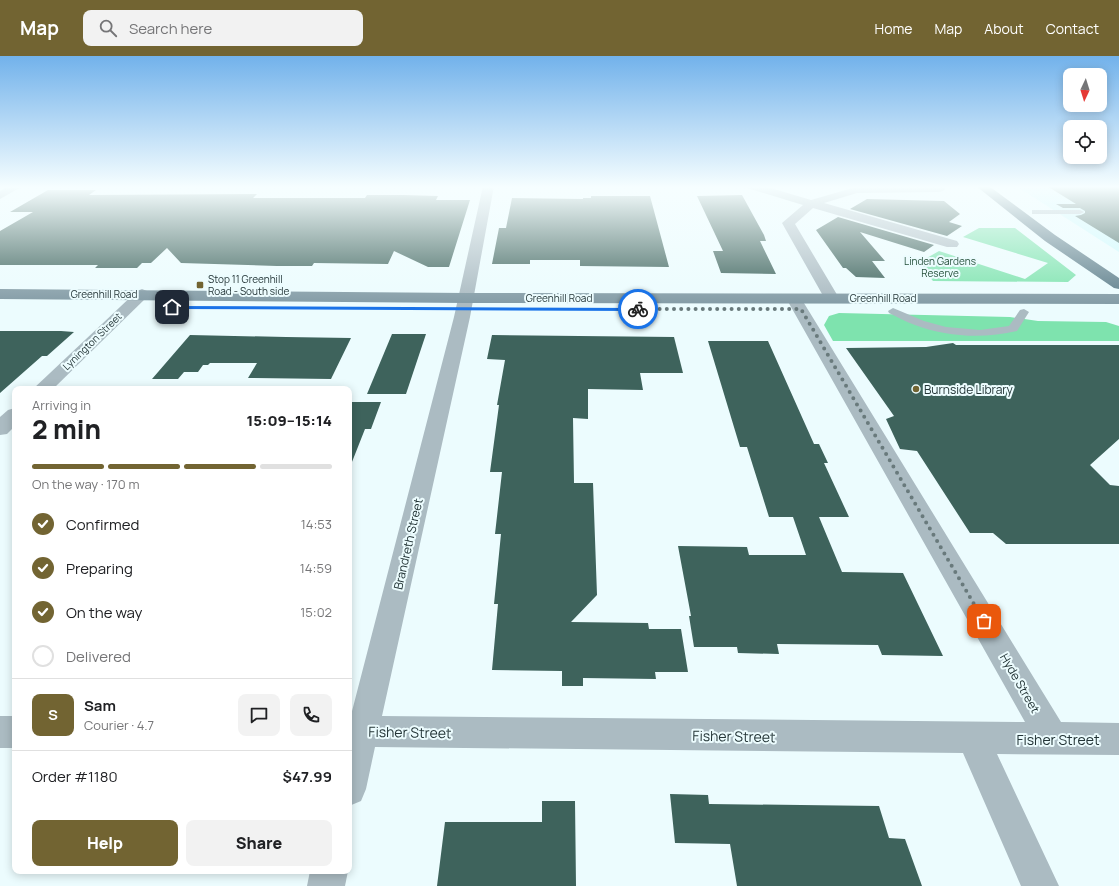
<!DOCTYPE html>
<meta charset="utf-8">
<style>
body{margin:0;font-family:Manrope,sans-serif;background:#f2f2f2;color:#202124;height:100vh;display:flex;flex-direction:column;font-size:15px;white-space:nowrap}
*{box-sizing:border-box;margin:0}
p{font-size:13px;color:#757577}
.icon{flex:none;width:22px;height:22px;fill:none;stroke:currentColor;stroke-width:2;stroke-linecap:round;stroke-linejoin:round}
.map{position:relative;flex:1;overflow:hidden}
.drawer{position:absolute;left:12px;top:330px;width:340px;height:488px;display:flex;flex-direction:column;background:#fff;border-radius:8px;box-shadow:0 2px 10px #0003}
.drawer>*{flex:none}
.needle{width:26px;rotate:184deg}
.controls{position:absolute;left:1063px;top:12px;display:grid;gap:8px}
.controls a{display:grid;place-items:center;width:44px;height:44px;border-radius:8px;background:#fff;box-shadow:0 2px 10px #0003;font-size:20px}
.pin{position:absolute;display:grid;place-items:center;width:34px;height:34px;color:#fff;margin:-17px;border-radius:8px;box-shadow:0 2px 6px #0006}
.courier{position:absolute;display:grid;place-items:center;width:40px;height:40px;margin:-20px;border:3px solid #1a73e8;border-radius:50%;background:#fff;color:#222;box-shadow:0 1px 5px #0007}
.headline em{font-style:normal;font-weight:800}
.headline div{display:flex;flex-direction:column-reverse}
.headline{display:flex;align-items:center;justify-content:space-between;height:68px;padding:0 20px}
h1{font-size:26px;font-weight:800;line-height:30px}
.bar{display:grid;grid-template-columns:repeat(4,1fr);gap:6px 4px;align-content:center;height:48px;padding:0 20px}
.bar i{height:5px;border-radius:3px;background:#e0e0e0}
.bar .active{background:#726432}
.bar p{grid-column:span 4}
.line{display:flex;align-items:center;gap:10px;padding:0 20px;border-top:1px solid #e0e0e0}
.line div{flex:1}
.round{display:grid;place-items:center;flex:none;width:42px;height:42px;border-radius:8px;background:#f2f2f2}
ol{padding:0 20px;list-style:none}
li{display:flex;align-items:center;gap:12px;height:44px}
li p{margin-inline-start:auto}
li .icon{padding:4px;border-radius:50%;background:#726432;color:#fff;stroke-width:4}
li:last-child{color:#757577}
li i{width:22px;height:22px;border:2px solid #e0e0e0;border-radius:50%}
.action{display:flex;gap:8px;margin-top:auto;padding:8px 20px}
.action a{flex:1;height:46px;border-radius:8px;background:#726432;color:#fff;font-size:16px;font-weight:800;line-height:46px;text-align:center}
.action a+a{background:#f2f2f2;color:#202124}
header{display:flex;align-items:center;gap:24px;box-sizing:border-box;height:56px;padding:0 20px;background:#726432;color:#fff}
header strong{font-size:19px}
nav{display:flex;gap:22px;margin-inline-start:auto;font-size:14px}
.search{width:280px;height:36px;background:#f2f2f2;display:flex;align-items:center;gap:10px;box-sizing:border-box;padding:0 14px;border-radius:8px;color:#757577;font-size:15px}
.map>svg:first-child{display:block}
.built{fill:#cef9fc}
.green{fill:#7ee3ae}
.building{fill:#3e635c}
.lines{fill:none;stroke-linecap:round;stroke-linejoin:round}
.service{fill:#abbbc2;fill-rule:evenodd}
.minor{fill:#abbbc2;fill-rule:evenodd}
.secondary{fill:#859da7;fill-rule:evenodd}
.trunk{fill:#5e7e8a;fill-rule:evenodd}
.route{fill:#1a73e8}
.done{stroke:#697a7c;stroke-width:4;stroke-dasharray:0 7.2}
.poi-dot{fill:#726432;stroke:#ecfcfe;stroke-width:1.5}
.labels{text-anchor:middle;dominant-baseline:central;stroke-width:4;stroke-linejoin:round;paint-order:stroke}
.far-park-label{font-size:10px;fill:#254f3a;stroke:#ecfcfe}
.far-poi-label{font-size:10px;fill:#233436;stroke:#ecfcfe;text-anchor:start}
.far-street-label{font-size:10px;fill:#233436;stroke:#ecfcfe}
.poi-label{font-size:12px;fill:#233436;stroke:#ecfcfe;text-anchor:start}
.street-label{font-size:12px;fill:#233436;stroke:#ecfcfe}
.near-street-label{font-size:14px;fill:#233436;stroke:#ecfcfe}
</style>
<header>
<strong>Map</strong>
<div class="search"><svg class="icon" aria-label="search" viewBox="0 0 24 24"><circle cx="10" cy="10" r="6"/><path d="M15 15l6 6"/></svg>Search here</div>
<nav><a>Home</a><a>Map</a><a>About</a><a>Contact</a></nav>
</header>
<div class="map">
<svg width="1119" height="830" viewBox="0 0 1119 830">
<rect width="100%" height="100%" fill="#ecfcfe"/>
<path class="built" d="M 1016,130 L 1119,130 L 1119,196 Z"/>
<g class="green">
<path d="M 979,172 L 1015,172 L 1076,219 L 1068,226 L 933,225 L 918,207 L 939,195 L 1025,223 L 1048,207 L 963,181 Z"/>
<path d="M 839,257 L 1010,261 L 1038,265 L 1106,266 L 1119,270 L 1119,285 L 833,285 L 824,269 L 829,260 Z"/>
</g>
<g class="building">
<path d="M 1047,130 L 1119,130 L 1119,187 L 1075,160 L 1081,159 L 1085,157 L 1085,155 L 1080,152 L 1063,152 L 1056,148 L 1076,148 Z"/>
<path d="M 48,134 L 96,134 L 89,139 L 257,138 L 253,142 L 365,142 L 367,139 L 404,139 L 438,140 L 436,144 L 470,144 L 449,211 L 428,211 L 394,195 L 388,208 L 314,207 L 312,210 L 277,210 L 181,207 L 167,192 L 151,207 L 142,207 L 137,212 L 95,212 L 98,209 L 0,209 L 0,175 L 33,156 L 10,156 Z"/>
<path d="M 742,139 L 764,179 L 766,185 L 760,185 L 776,218 L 721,217 L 713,195 L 723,195 L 697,140 Z"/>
<path d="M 591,140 L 650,140 L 669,211 L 580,210 L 580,204 L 530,204 L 530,208 L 492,208 L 499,172 L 506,172 L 512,142 L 583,143 L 583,142 L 591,142 Z"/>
<path d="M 867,143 L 944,145 L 960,158 L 949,166 L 962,170 L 947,180 L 850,153 Z"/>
<path d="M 838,161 L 934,189 L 924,196 L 860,176 L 885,205 L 872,205 L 885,222 L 856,221 L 846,212 L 843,212 L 816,174 Z"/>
<path d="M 0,275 L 61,275 L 74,276 L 47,300 L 42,300 L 0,337 Z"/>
<path d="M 392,278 L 426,278 L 406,338 L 367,338 Z"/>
<path d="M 190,279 L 286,281 L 351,282 L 331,323 L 248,322 L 257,307 L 210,307 L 208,309 L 203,309 L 198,316 L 184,316 L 178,323 L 152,323 Z"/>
<path d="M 492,279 L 674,281 L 683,317 L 640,317 L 643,334 L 588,333 L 588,363 L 573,362 L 574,427 L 593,427 L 597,539 L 571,566 L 648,567 L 649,573 L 681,573 L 688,616 L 655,616 L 656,623 L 583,622 L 583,630 L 562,630 L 562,615 L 492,614 L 498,548 L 494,548 L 501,478 L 495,478 L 502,416 L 490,416 L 499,349 L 497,349 L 505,304 L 487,303 Z"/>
<path d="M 708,285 L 768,285 L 814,388 L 819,388 L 828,407 L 824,407 L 849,461 L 819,461 L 842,516 L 903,517 L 943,600 L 882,599 L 878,589 L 777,588 L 779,598 L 738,597 L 737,591 L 694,591 L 689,560 L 691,560 L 678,490 L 747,491 L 749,499 L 806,499 L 793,461 L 769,461 L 747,391 L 740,391 Z"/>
<path d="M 953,287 L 956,289 L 1119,289 L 1119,383 L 1090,409 L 1110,429 L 1119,430 L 1119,488 L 1006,488 L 993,477 L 970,477 L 917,395 L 900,393 L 886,363 L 894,360 L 846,292 L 926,291 Z"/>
<path d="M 349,346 L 381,346 L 371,373 L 365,373 L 350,411 Z"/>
<path d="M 670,738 L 708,739 L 709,748 L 879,750 L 889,782 L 905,783 L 922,830 L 737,830 L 730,788 L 675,787 Z"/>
<path d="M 542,745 L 575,745 L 576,830 L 437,830 L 445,766 L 542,766 Z"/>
</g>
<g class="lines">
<g class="service">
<path d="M 1032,154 L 1080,154 L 1084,156 L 1080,158 L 1032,158 Z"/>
<path d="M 893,252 L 924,265 L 946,271 L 980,274 L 1009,270 L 1020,254 L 1024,253 L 1029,256 L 1017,275 C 984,283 946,281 915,269 C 906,266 898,261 889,257 L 888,255 Z"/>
</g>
<g class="minor">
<path d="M 9,130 L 23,130 L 0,143 L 0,135 Z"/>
<path d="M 483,130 L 494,130 L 470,261 L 382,660 L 1025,666 L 786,242 L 789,239 L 799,239 L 1061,666 L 1119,667 L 1119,699 L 997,698 L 1059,830 L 1021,830 L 963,697 L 375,691 L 366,733 L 361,745 L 349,750 L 349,659 L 351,659 L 454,261 Z"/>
<path d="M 746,130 L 764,130 L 811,144 L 856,131 L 943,131 L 945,133 L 943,135 L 939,136 L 857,137 L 824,147 L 957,185 L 959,188 L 957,191 L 947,191 L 813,152 L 795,168 L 839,242 L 836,245 L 826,245 L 782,167 L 803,149 L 747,132 Z"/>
<path d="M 142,233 L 147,235 L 150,238 L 147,241 L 53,333 L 33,333 L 137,235 Z"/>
<path d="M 15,352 L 15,370 L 7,378 L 0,379 L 0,361 L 8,354 Z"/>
<rect x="0" y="660" width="15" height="32"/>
<path d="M 310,815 L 348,815 L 345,830 L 307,830 Z"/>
</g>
<path class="secondary" d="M 0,233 L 466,237 L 1119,238 L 1119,248 L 466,247 L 0,243 Z"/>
<path class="trunk" d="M 976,130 L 989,130 L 1055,179 L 1119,222 L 1119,233 L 1114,232 L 1045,185 Z"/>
</g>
<linearGradient id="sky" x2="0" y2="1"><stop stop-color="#72b2eb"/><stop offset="0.53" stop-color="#f6feff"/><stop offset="1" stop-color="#f6feff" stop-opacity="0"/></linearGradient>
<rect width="1119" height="247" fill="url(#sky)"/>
<path class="route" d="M 170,250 L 638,252 L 641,253 L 638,255 L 172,253 Z"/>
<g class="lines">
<path class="done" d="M 638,253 L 801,253 L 984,565"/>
</g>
<g class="poi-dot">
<rect x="196" y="225" width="8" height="8" rx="2"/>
<circle cx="916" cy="333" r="4"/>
</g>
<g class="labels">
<g class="far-park-label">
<text x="940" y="205">Linden Gardens<tspan x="940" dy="12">Reserve</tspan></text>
</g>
<g class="far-poi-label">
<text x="208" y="223">Stop 11 Greenhill<tspan x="208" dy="12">Road - South side</tspan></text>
</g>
<g class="far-street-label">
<text x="104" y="238">Greenhill Road</text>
<text x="559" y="242">Greenhill Road</text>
<text x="883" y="242">Greenhill Road</text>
<text transform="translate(92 285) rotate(-44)">Lynington Street</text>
</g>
<g class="poi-label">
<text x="924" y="333">Burnside Library</text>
</g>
<g class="street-label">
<text transform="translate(408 488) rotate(-77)">Brandreth Street</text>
<text transform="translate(1020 627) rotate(60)">Hyde Street</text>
</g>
<g class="near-street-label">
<text transform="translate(410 676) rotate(1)">Fisher Street</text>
<text transform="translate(734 680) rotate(1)">Fisher Street</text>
<text x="1058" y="683">Fisher Street</text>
</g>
</g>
</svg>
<div class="controls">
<a><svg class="needle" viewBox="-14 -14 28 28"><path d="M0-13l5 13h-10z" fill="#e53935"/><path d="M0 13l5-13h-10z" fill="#757577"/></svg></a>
<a><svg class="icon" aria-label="locate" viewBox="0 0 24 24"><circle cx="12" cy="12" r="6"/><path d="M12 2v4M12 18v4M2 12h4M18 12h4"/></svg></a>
</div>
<div class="pin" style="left:984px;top:565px;background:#ea580c"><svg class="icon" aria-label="bag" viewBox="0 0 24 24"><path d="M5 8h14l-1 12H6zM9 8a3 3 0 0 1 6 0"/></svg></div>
<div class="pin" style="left:172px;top:251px;background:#1f2937"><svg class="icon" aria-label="home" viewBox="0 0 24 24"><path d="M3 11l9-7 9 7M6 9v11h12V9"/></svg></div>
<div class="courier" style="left:638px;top:253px"><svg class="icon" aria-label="bike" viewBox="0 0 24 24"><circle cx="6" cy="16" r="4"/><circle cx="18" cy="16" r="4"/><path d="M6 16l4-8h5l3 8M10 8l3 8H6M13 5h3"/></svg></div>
<section class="drawer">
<div class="headline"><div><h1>2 min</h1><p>Arriving in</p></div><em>15:09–15:14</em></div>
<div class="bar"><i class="active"></i><i class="active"></i><i class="active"></i><i></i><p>On the way · 170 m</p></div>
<ol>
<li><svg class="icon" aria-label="check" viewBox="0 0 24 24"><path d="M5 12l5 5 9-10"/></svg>Confirmed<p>14:53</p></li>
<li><svg class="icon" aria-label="check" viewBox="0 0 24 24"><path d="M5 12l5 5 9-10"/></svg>Preparing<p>14:59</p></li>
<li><svg class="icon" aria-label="check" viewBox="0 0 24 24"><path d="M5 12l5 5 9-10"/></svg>On the way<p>15:02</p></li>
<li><i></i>Delivered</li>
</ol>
<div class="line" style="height:72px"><b class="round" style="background:#726432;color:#fff">S</b><div><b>Sam</b><p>Courier · 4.7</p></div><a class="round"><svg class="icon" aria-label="chat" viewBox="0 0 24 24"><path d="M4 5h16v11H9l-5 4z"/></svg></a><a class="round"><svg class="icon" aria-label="phone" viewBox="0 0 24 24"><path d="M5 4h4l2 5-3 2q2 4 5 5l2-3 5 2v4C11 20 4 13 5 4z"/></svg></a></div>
<div class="line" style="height:52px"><div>Order #1180</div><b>$47.99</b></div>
<div class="action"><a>Help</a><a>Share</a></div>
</section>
</div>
